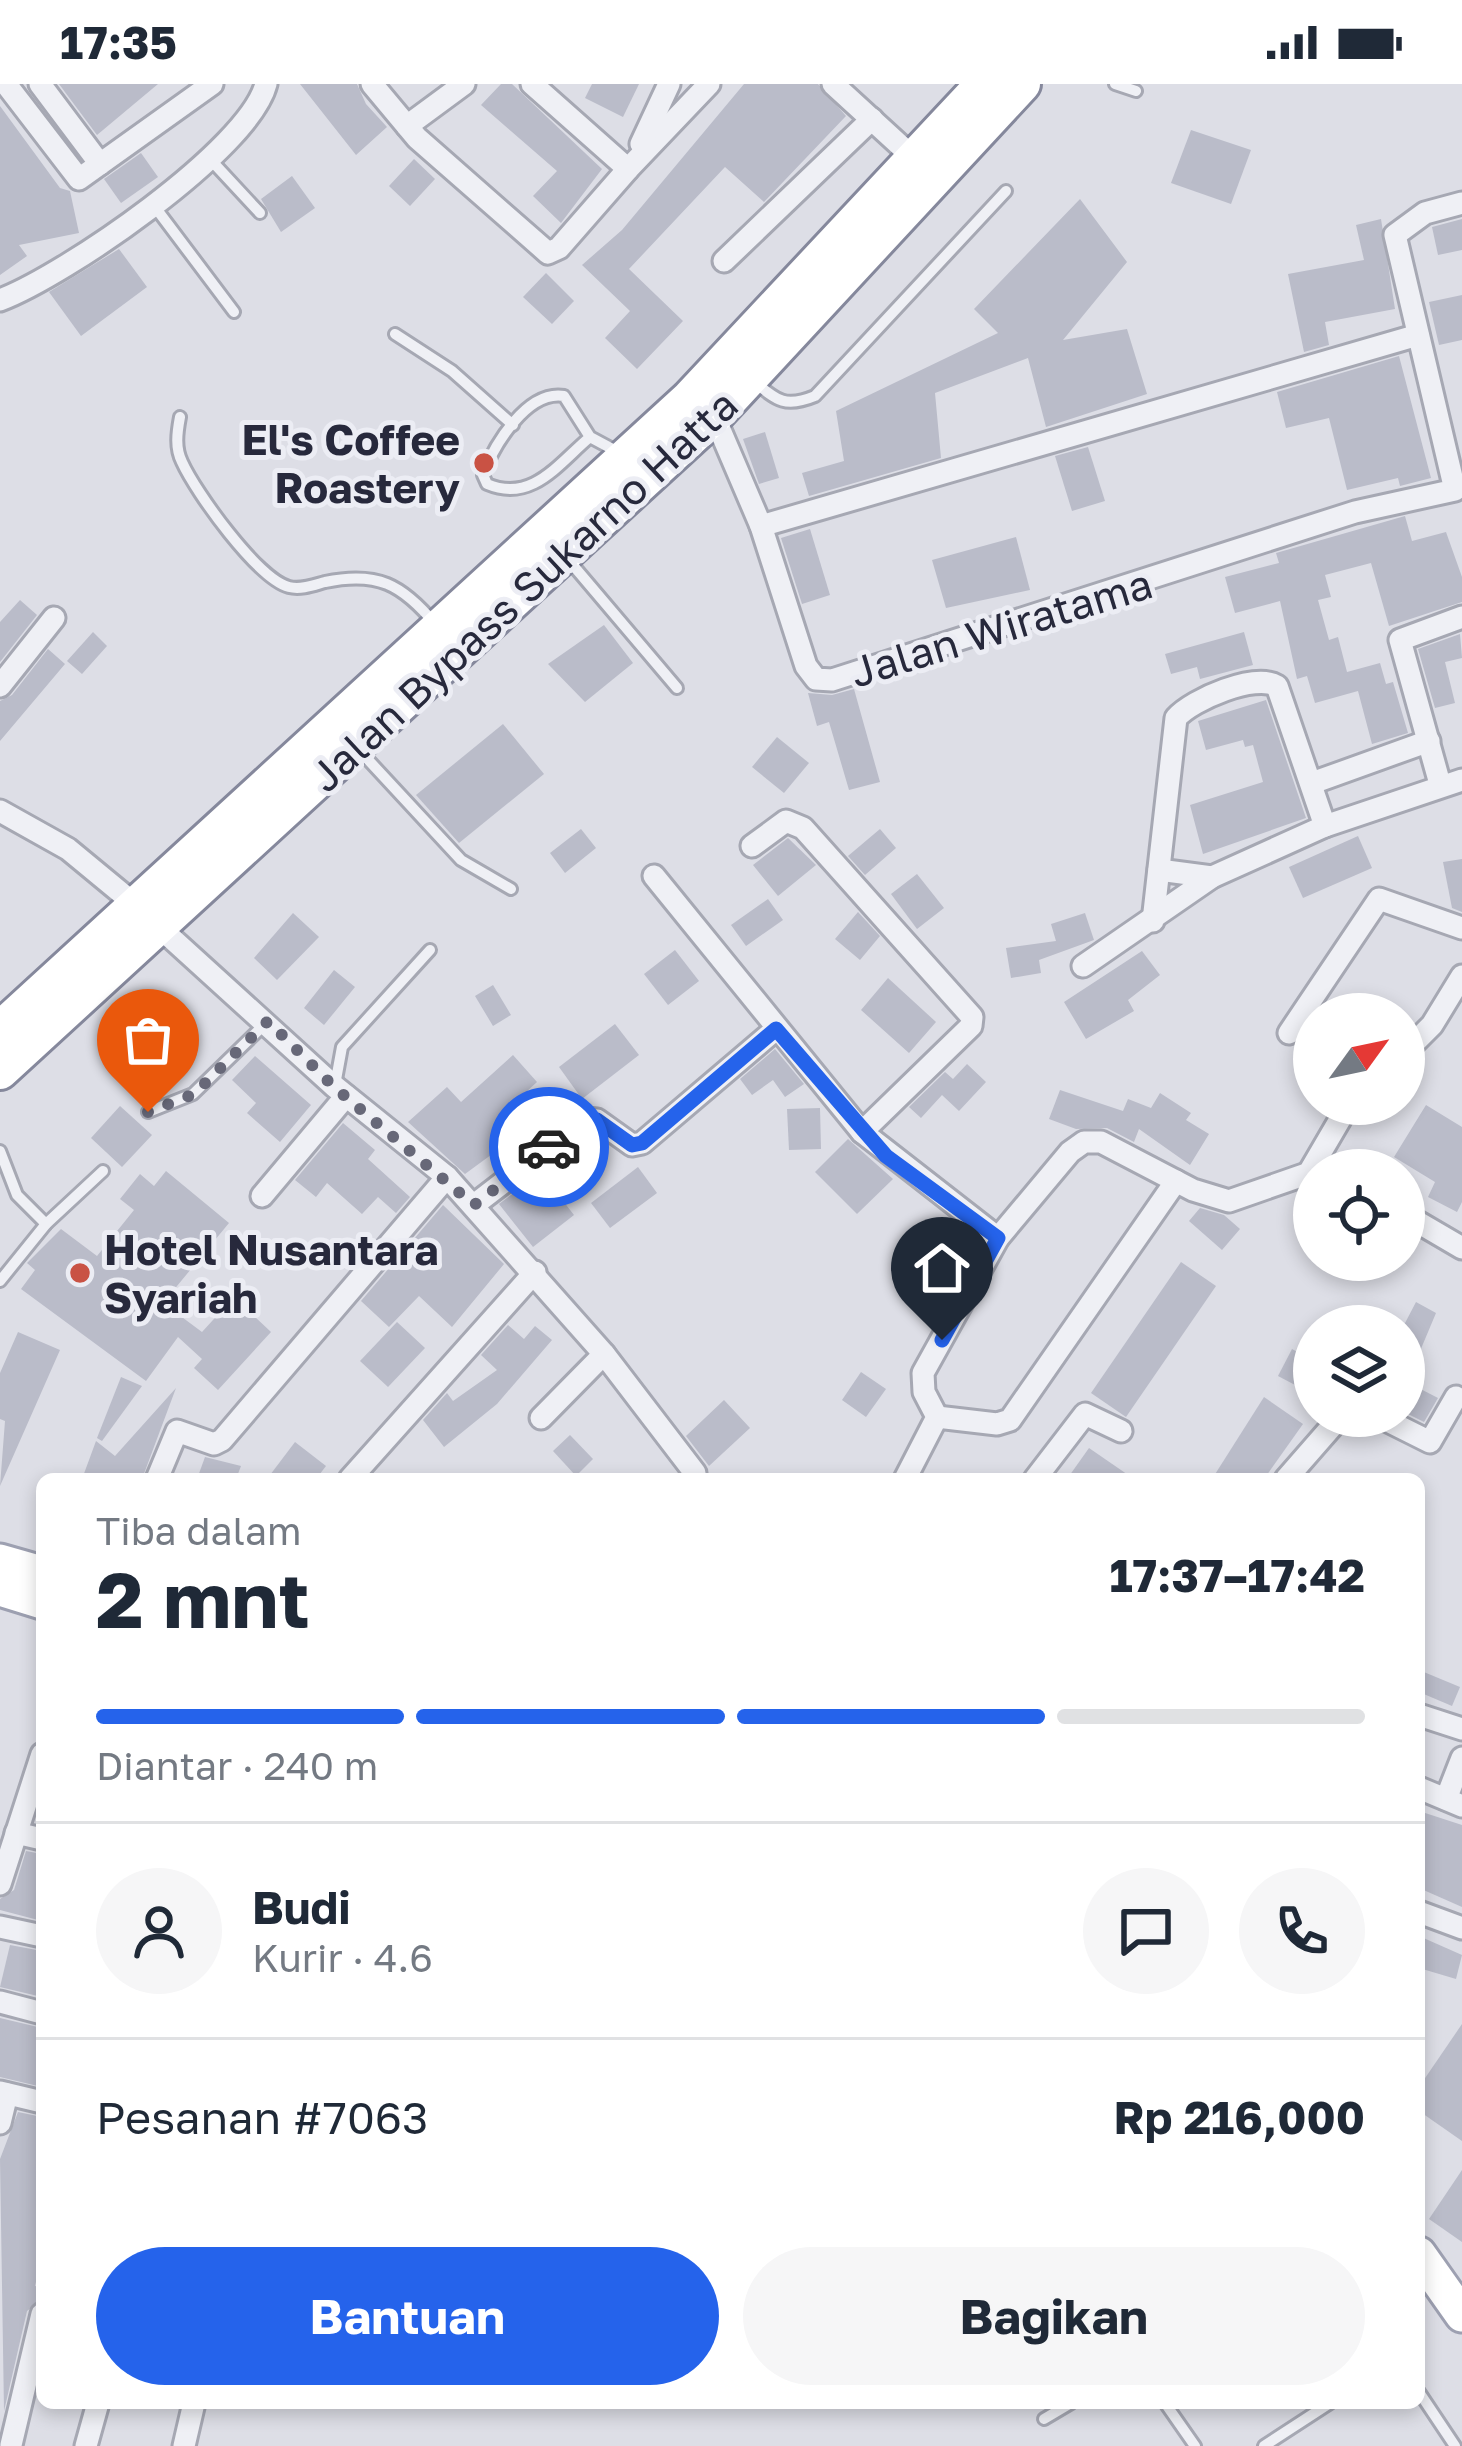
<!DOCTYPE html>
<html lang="id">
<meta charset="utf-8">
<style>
body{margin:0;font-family:"Golos Text",sans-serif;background:#f6f6f7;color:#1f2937;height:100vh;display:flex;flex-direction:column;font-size:45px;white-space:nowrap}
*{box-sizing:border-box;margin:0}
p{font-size:39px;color:#747a83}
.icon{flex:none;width:66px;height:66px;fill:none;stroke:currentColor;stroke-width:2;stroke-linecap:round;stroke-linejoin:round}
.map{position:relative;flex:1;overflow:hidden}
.panel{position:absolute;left:36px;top:1389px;width:1389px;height:936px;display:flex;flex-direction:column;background:#fff;border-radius:18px;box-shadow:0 6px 18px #0003}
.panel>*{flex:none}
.needle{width:78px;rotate:57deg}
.controls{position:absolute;left:1293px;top:909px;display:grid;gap:24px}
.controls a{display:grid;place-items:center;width:132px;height:132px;border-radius:50%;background:#fff;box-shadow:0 6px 18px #0003;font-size:60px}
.pin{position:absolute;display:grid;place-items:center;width:102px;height:102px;color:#fff;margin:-123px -51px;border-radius:50% 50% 50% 0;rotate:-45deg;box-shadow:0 0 12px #0007}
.pin .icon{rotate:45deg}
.courier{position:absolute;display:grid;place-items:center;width:120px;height:120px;margin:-60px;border:9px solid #2563eb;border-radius:50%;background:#fff;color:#222;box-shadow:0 3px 15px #0007}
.summary em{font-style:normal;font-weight:700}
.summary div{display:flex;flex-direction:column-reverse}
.summary{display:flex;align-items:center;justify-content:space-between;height:204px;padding:0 60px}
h1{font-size:78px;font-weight:700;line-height:90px}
.bar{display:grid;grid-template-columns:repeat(4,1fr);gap:18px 12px;align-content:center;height:144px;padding:0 60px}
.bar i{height:15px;border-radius:9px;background:#e0e1e3}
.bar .active{background:#2563eb}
.bar p{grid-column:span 4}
.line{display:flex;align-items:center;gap:30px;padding:0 60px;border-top:3px solid #e0e1e3}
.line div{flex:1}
.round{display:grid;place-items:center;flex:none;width:126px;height:126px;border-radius:63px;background:#f6f6f7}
.primary-button{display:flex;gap:24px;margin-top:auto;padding:24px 60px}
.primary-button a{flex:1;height:138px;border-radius:72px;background:#2563eb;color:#fff;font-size:48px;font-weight:700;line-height:138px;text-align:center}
.primary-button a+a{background:#f6f6f7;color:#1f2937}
.status{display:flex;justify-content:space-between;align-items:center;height:84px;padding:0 60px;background:#fff;direction:ltr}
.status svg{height:33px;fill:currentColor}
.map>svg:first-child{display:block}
.building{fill:#babcc9}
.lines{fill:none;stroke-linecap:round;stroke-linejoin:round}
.lane-casing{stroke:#a6a8b3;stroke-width:16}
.street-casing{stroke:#a6a8b3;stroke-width:27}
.primary-casing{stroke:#9da0b1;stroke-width:39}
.highway-casing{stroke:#85889c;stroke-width:42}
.lane{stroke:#eff0f5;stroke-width:10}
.street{stroke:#eff0f5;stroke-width:21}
.primary{stroke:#fff;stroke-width:33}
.highway{stroke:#fff;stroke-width:36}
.done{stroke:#676878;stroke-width:12;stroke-dasharray:0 21.6}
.route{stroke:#2563eb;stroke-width:15}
.poi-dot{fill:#c95244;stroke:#ecedf4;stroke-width:4.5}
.labels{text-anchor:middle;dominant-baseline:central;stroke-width:10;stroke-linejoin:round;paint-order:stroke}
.poi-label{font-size:42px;font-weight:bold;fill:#27293c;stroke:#ecedf4;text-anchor:end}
.street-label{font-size:42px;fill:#27293c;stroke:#ecedf4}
</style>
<div class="status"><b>17:35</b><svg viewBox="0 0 49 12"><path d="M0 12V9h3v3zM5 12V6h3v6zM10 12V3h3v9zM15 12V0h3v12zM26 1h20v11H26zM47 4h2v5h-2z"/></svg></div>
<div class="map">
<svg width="1462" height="2362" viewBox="0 0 1462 2362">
<rect width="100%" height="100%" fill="#dddee6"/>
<g class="building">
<path d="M 59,0 L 158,0 L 97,51 Z"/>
<path d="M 300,0 L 357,0 L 366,20 L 387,43 L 356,71 Z"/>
<path d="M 501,0 L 512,0 L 602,85 L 561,139 L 533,112 L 557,87 L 481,21 Z"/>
<path d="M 592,0 L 639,0 L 623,33 L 585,14 Z"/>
<path d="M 744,0 L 818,0 L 846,32 L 764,118 L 725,83 L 629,185 L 683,237 L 637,285 L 605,254 L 630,227 L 582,181 L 622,146 Z"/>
<path d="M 0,22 L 60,104 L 70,107 L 79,149 L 19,161 L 27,172 L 0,191 Z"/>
<path d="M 1191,46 L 1251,66 L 1231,120 L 1171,99 Z"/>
<path d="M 141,69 L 158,93 L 121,119 L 104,95 Z"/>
<path d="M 414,75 L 435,95 L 410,122 L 389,102 Z"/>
<path d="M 292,92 L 315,124 L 281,148 L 261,115 Z"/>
<path d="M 1080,115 L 1127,178 L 1063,256 L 1127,245 L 1147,310 L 1046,343 L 1028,274 L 935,309 L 941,374 L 809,412 L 802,389 L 844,377 L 836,327 L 998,249 L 974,225 Z"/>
<path d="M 1381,135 L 1395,225 L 1325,238 L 1329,261 L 1304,268 L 1288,190 L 1364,176 L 1356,141 Z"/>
<path d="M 1462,135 L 1462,166 L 1438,171 L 1432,143 Z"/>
<path d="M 119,165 L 147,203 L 81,252 L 49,208 Z"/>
<path d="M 546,189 L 574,217 L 552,240 L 523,213 Z"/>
<path d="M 1462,211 L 1462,256 L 1439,261 L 1429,218 Z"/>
<path d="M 1399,272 L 1431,394 L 1400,402 L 1398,394 L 1347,406 L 1329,334 L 1286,344 L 1277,308 Z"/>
<path d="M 765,348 L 779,394 L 759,400 L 743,355 Z"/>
<path d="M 1088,363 L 1105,417 L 1072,427 L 1055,372 Z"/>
<path d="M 1405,432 L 1412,457 L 1446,448 L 1462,493 L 1462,518 L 1389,542 L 1371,479 L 1325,491 L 1331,513 L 1318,516 L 1329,556 L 1338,553 L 1347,588 L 1380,579 L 1386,600 L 1393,598 L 1408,649 L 1372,660 L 1358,607 L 1315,619 L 1307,592 L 1297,595 L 1280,517 L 1235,529 L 1225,493 L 1279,479 L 1276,469 Z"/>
<path d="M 810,445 L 830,511 L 802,520 L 781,454 Z"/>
<path d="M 1016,453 L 1030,506 L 946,524 L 932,476 Z"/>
<path d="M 20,516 L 37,531 L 0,578 L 0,538 Z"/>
<path d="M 604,541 L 633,579 L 585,618 L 548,580 Z"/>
<path d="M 93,548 L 107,562 L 82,590 L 67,577 Z"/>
<path d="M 1244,548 L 1253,581 L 1200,595 L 1197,583 L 1171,590 L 1165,570 Z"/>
<path d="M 1460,550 L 1462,574 L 1445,578 L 1455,619 L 1435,624 L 1418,565 Z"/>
<path d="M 48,565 L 65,580 L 0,657 L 0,617 L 12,611 Z"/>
<path d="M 854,605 L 880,698 L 849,706 L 829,638 L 817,642 L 808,609 L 832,611 Z"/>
<path d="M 1266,616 L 1306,734 L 1203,770 L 1190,721 L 1263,698 L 1253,661 L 1245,663 L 1243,656 L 1206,666 L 1198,637 Z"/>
<path d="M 503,640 L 544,690 L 459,759 L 416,711 Z"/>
<path d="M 777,653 L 809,679 L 784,709 L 752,683 Z"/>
<path d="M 581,745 L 596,764 L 565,789 L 550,769 Z"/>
<path d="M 880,745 L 896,764 L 865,791 L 848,772 Z"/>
<path d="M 1358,752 L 1372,784 L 1303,814 L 1289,783 Z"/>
<path d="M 788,754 L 816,781 L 778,812 L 753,781 Z"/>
<path d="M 1462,775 L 1462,828 L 1452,824 L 1443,778 Z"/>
<path d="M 917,790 L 944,824 L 917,845 L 891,810 Z"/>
<path d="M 768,815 L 783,836 L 746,862 L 731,841 Z"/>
<path d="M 858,828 L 880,852 L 860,876 L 835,855 Z"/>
<path d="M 293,829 L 319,853 L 277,896 L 254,874 Z"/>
<path d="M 1085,829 L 1094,856 L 1039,876 L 1041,889 L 1011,894 L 1006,864 L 1056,857 L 1051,840 Z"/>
<path d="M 675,866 L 699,897 L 668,921 L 644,890 Z"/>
<path d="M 1142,867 L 1160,891 L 1128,916 L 1134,927 L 1086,955 L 1064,918 Z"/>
<path d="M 334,886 L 355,903 L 324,941 L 304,924 Z"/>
<path d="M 888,894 L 936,938 L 909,969 L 861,926 Z"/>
<path d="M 493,901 L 511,931 L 493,942 L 475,912 Z"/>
<path d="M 615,940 L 639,971 L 582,1015 L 559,983 Z"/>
<path d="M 775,965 L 804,1000 L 785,1013 L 773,996 L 752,1011 L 740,995 Z"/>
<path d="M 513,971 L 537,998 L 499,1033 L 514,1054 L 465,1090 L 408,1038 L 447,1003 L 461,1018 Z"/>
<path d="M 255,972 L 311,1021 L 280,1058 L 247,1029 L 256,1019 L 232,996 Z"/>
<path d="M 967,980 L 986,998 L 959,1027 L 942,1011 L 921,1034 L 909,1023 L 945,988 L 953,995 Z"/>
<path d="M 1060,1006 L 1123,1027 L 1128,1015 L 1151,1024 L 1160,1009 L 1191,1029 L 1186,1036 L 1209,1050 L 1190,1081 L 1139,1045 L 1134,1058 L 1107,1044 L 1076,1045 L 1049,1035 Z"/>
<path d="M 1426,1021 L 1462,1043 L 1462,1118 L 1457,1128 L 1428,1113 L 1435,1098 L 1394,1073 Z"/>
<path d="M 120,1022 L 152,1051 L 122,1083 L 91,1054 Z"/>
<path d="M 820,1024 L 821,1065 L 789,1066 L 787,1025 Z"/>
<path d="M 343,1039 L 375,1066 L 368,1075 L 410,1113 L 396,1129 L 378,1113 L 362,1130 L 327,1099 L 316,1113 L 295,1096 Z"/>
<path d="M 848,1055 L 893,1095 L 857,1130 L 815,1088 Z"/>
<path d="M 578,1060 L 590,1077 L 553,1104 L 574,1131 L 533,1163 L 499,1120 Z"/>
<path d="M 638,1083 L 657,1109 L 610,1144 L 591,1119 Z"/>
<path d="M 166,1087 L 229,1139 L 163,1219 L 202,1248 L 234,1213 L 271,1248 L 218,1306 L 194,1284 L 202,1275 L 178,1253 L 146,1297 L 21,1205 L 35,1186 L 27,1179 L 61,1145 L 97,1172 L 134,1126 L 120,1115 L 140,1090 L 154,1102 Z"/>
<path d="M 443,1121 L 504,1180 L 452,1243 L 419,1212 L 389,1243 L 361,1217 Z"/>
<path d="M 1200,1124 L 1224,1131 L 1240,1145 L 1222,1166 L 1189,1137 Z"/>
<path d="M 1181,1178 L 1216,1202 L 1126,1333 L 1091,1309 Z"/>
<path d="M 1416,1218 L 1436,1229 L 1407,1298 L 1438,1314 L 1424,1338 L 1404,1328 L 1404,1241 Z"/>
<path d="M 397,1238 L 425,1264 L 388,1303 L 360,1277 Z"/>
<path d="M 508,1241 L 524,1255 L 535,1242 L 552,1256 L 497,1320 L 444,1363 L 423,1336 L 447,1309 L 453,1317 L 497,1286 L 481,1271 Z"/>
<path d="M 18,1248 L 60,1266 L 0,1402 L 5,1337 L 0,1335 L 0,1289 Z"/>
<path d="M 1292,1265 L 1314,1277 L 1314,1311 L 1278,1292 Z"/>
<path d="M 861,1288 L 886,1305 L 866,1333 L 842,1316 Z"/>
<path d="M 121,1293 L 142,1302 L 102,1357 L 97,1354 Z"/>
<path d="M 176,1304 L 142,1395 L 82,1395 L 96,1357 L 115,1372 Z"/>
<path d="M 1264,1313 L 1303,1340 L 1264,1395 L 1212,1395 Z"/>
<path d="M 724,1316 L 750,1344 L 709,1382 L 686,1352 Z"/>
<path d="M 570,1351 L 593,1375 L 576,1392 L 553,1367 Z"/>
<path d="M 295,1358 L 326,1382 L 316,1395 L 267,1395 Z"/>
<path d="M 1089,1364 L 1134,1395 L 1067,1395 Z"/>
<path d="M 205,1373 L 241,1382 L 236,1395 L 197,1395 Z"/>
<path d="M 1419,1586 L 1460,1603 L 1452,1622 L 1419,1608 Z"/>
<path d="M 1419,1727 L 1462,1741 L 1462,1823 L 1419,1804 Z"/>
<path d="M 26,1767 L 42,1770 L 42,1837 L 0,1826 L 0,1815 L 14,1806 Z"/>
<path d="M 1419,1852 L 1462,1871 L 1456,1895 L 1419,1884 Z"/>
<path d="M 10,1861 L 42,1867 L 42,1913 L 0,1903 Z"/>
<path d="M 0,1934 L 42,1944 L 42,2003 L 0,1993 Z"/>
<path d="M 1462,1940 L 1462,2057 L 1419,2027 L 1419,2003 Z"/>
<path d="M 18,2028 L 42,2033 L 42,2173 L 35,2202 L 42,2203 L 42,2215 L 27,2227 L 4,2327 L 0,2075 Z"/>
<path d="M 1462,2086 L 1462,2158 L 1429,2135 Z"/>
</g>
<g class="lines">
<g class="lane-casing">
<g id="lane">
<path d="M 1115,0 L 1136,7"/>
<path d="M 209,74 L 260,129"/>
<path d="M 155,123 L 234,228"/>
<path d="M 395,250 L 452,287 L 513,341"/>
<path d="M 755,298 C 777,317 786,324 815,312 L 1006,107"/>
<path d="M 180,333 C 177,349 175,364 182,378 C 196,409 258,495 289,503 C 301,506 314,501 325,498 C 377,487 402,500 436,541"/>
<path d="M 590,353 C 558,380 532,419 487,400 L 483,391 C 494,361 527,306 564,312 L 590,353 L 618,368"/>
<path d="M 566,473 L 677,604"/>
<path d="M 360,667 L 461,776 L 511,805"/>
<path d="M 335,1001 L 342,963 L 430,866"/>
<path d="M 148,1028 L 193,1010 L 266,939"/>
<path d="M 0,1067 L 17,1111 L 46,1140"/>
<path d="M 0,1197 L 46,1140 L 103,1087"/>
<path d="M 1419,2308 L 1455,2362"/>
<path d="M 1165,2319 L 1195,2362"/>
<path d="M 1044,2335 L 1071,2319"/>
<path d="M 1264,2362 L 1330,2319"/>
</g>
</g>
<g class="street-casing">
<g id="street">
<path d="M 6,0 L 79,95 L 212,0"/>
<path d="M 40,0 L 100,80"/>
<path d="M 372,0 L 417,54 L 548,169 L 559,164 L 628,85"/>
<path d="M 532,0 L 628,85 L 709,0"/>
<path d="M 833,0 L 916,76"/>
<path d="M 407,42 L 464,0"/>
<path d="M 641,60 L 669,0"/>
<path d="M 724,177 L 872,35"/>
<path d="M 0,216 C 64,192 249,66 266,0"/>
<path d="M 714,332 L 761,442 L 806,582 L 816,595 L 832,596 L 1355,428 L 1455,406 L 1395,151 L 1425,129 L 1462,119"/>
<path d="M 761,442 L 1418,251"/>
<path d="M 0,602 L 54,534"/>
<path d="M 1312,699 L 1429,657"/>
<path d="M 1440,700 L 1400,556 L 1462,533"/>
<path d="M 0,727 L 68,765 L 137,822"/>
<path d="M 752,762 L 786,737 L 803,744 L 972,933 L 971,942 L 862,1048"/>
<path d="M 1159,786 L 1212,793"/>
<path d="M 654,792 L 862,1048 L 998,1154"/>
<path d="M 1153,837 L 1176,634 C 1193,615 1255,589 1277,602 L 1325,742"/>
<path d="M 158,842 L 334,1002 L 447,1093 L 604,1270 L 695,1389"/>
<path d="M 1083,882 L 1212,793 L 1325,742 L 1462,696"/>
<path d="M 1289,949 L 1379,815 L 1462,844"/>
<path d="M 1404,969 L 1432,941 L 1462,892"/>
<path d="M 1311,1085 L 1349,1020"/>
<path d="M 262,1112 L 346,1012"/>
<path d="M 474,1121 L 586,1035 L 597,1036 L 632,1061 L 642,1059 L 776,945"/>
<path d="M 1404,1130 L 1462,1164"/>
<path d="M 1378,1332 L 1430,1358 L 1456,1313"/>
<path d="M 937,1333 L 997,1340 L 1010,1336 L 1176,1097"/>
<path d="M 541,1334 L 604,1270"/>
<path d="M 157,1395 L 177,1347 L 214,1360 L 222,1356 L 447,1093"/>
<path d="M 350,1395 L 535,1188"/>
<path d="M 905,1395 L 937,1333 L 924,1308 L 923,1289 L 998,1154 L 1070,1068 L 1084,1058 L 1101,1058 L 1193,1106 L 1229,1117 L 1318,1086"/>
<path d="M 1035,1395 L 1085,1330 L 1121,1347"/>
<path d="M 1286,1395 L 1341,1332"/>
<path d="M 1419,1631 L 1462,1645"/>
<path d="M 1419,1704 L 1462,1722"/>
<path d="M 1446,1715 L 1462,1674"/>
<path d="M 16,1749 L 42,1755"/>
<path d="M 0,1800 L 42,1670"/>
<path d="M 1419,1828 L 1462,1844"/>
<path d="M 0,1843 L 42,1852"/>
<path d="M 0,1918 L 42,1929"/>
<path d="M 0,2008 L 42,2018"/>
<path d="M 0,2039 L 7,2010"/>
<path d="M 11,2361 L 42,2230"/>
<path d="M 86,2362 L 98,2319"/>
<path d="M 184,2362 L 194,2319"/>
</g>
</g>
<g class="primary-casing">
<g id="primary">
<path d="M 0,1477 L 42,1489"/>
<path d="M 0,1505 L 42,1518"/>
<path d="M 1419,2170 L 1462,2231"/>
</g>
</g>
<g class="highway-casing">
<g id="highway">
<path d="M 0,946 L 689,315 L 984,0"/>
<path d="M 0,987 L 714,332 L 1022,0"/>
</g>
</g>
<use href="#lane" class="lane"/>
<use href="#street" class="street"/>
<use href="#primary" class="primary"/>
<use href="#highway" class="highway"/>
</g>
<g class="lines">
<path class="done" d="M 148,1028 L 194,1010 L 268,937 L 334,1003 L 474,1121 L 549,1063"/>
<path class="route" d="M 549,1063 L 586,1035 L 597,1036 L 632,1061 L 642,1059 L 776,945 L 886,1072 L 998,1154 L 942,1256"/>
</g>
<g class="poi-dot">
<circle cx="484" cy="379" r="12"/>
<circle cx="80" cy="1189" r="12"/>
</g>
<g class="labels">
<g class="poi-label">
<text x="460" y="355">El's Coffee<tspan x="460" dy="48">Roastery</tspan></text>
<text x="104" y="1165" text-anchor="start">Hotel Nusantara<tspan x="104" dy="48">Syariah</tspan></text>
</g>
<g class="street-label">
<text transform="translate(523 506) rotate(-43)">Jalan Bypass Sukarno Hatta</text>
<text transform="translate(1001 543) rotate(-17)">Jalan Wiratama</text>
</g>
</g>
</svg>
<div class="controls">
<a><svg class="needle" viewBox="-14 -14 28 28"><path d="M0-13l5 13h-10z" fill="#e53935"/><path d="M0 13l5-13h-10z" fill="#747a83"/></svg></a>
<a><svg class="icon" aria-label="locate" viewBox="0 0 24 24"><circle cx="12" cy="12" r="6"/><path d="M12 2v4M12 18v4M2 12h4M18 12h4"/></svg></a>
<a><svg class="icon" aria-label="layers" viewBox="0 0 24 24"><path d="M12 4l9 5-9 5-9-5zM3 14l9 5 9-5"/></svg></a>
</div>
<div class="pin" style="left:148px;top:1028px;background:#ea580c"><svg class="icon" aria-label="bag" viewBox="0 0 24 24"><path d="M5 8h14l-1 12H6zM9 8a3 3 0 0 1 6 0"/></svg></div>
<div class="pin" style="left:942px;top:1256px;background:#1f2937"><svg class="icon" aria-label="home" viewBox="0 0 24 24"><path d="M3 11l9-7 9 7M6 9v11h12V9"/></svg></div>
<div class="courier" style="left:549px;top:1063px"><svg class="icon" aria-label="car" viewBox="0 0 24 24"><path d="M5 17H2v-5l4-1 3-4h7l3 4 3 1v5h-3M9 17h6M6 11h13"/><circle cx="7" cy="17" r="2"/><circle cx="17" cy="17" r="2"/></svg></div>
<section class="panel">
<div class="summary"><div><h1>2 mnt</h1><p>Tiba dalam</p></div><em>17:37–17:42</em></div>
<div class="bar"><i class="active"></i><i class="active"></i><i class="active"></i><i></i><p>Diantar · 240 m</p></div>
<div class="line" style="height:216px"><a class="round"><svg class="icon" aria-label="person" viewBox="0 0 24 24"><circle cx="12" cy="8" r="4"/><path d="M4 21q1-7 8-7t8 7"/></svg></a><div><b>Budi</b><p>Kurir · 4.6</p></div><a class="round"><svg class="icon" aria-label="chat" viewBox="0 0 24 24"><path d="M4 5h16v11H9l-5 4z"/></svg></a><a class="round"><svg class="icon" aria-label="phone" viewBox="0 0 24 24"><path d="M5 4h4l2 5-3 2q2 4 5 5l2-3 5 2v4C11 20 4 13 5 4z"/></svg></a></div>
<div class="line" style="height:156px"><div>Pesanan #7063</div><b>Rp 216,000</b></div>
<div class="primary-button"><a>Bantuan</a><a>Bagikan</a></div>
</section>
</div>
